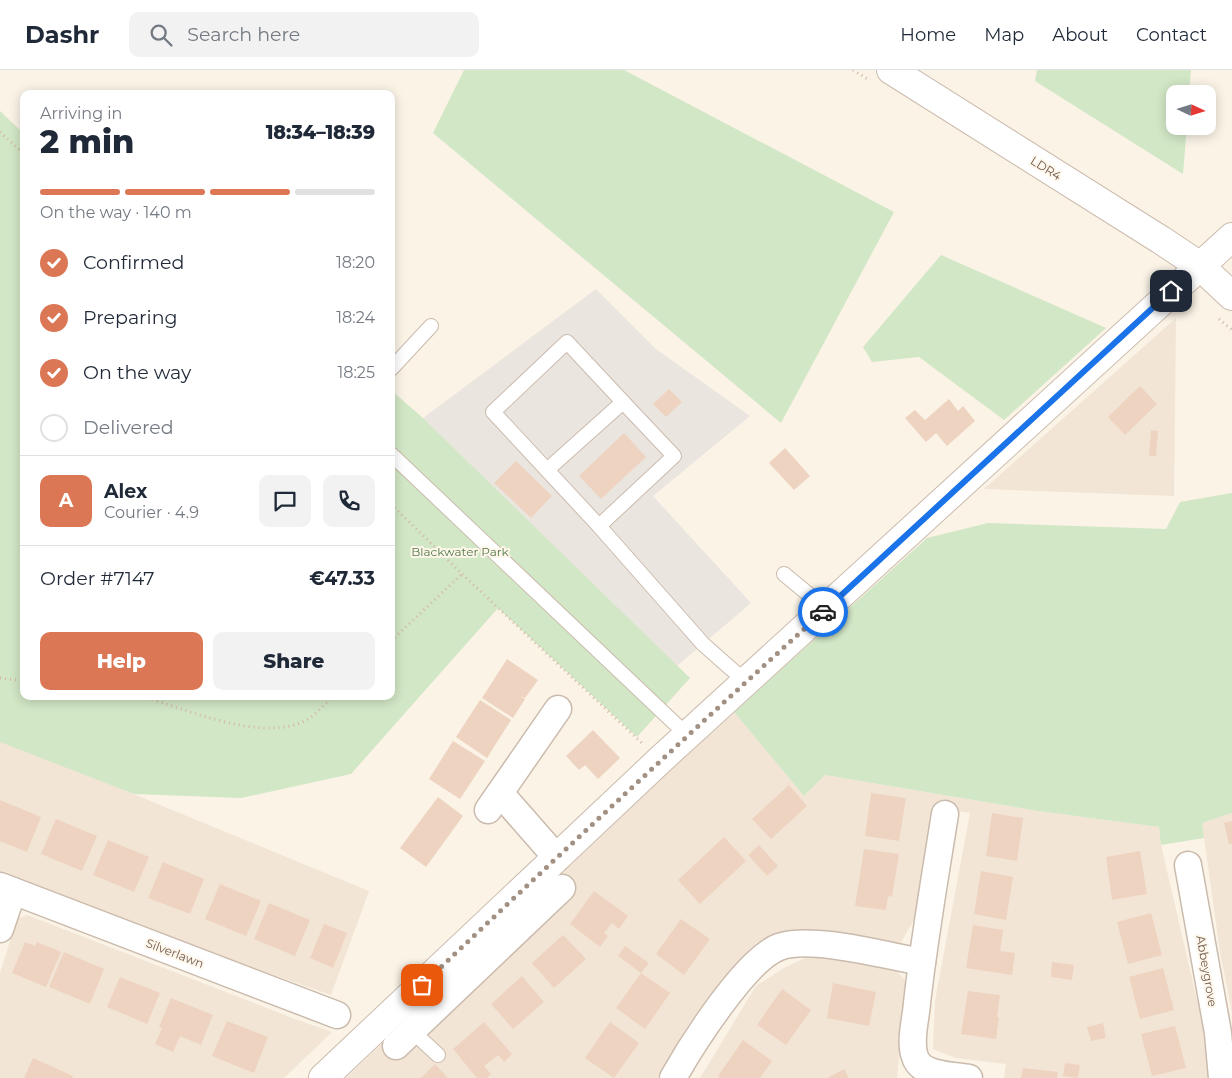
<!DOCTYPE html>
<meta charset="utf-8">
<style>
body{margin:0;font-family:Montserrat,sans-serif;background:#f2f2f3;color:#1f2937;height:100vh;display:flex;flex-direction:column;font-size:19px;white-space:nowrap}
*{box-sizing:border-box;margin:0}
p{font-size:16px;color:#747a83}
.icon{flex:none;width:28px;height:28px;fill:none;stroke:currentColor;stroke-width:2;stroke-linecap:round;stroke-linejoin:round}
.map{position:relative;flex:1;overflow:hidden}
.side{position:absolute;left:20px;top:20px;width:375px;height:610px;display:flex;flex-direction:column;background:#fff;border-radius:10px;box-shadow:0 2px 12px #0003}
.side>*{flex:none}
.needle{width:32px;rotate:94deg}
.fabs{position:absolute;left:1166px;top:15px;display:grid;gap:10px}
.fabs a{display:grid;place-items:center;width:50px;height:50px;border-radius:10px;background:#fff;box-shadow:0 2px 12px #0003;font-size:25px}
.pin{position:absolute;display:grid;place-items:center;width:42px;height:42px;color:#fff;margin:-21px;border-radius:10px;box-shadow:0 2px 8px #0006}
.courier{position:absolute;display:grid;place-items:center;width:50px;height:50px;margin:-25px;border:4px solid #1a73e8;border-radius:50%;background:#fff;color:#222;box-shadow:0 1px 6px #0007}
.headline em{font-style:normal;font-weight:800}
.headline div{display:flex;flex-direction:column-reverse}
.headline{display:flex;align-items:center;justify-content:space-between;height:85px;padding:0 20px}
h1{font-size:32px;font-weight:800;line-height:38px}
.bar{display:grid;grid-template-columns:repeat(4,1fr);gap:8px 5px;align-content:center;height:60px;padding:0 20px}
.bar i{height:6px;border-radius:4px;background:#e0e1e3}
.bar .active{background:#db7755}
.bar p{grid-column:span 4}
.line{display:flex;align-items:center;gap:12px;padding:0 20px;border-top:1px solid #e0e1e3}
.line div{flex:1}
.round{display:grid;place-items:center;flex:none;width:52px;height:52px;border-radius:10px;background:#f2f2f3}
ol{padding:0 20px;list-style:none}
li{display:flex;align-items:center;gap:15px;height:55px}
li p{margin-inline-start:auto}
li .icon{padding:5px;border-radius:50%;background:#db7755;color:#fff;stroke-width:4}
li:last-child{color:#747a83}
li i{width:28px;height:28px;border:2px solid #e0e1e3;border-radius:50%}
.primary-button{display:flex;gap:10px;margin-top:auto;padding:10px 20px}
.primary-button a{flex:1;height:58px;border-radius:10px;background:#db7755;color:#fff;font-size:20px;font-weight:800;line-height:58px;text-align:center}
.primary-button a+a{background:#f2f2f3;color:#1f2937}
header{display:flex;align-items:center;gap:30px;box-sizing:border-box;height:70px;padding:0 25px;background:#fff;border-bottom:1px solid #e0e1e3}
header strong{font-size:24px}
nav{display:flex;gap:28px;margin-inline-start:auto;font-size:18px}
.search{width:350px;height:45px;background:#f2f2f3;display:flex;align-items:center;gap:12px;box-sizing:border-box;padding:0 18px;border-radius:10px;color:#747a83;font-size:19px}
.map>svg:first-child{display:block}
.residential{fill:#f2e5d5}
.industrial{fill:#ebe5e0}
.green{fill:#d2e7c6}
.building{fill:#eed3c0}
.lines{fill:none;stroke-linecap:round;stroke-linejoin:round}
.service-casing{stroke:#cbbbad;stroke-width:16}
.minor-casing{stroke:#cbbbad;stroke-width:29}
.tertiary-casing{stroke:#cbbbad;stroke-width:30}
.path{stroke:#d2b7a3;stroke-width:3;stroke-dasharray:1 4;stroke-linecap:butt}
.service{stroke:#fff;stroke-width:14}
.minor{stroke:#fff;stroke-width:26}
.tertiary{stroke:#fff;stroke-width:28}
.done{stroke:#a29083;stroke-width:5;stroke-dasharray:0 9}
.route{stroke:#1a73e8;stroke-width:6}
.labels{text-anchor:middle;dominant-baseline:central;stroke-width:4;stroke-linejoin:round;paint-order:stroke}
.street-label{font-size:12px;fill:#725b4d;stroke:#fef7ec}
.park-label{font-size:12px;fill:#567c49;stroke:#fef7ec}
</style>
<header>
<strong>Dashr</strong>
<div class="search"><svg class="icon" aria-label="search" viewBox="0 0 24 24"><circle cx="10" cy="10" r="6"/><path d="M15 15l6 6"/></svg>Search here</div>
<nav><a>Home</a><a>Map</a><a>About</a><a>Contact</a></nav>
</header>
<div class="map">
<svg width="1232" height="1008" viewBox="0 0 1232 1008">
<rect width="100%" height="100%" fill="#faf3e6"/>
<g class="residential">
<path d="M 1176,248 L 1174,426 L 984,419 Z"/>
<path d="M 734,642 L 804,726 L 825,705 L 1038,741 L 1159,757 L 1161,775 L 1207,973 L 1207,1008 L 1004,1008 L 1006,994 L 956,988 L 933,979 L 935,931 L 970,743 L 932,737 L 916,846 L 900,874 L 848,865 L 785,861 L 756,873 L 728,902 L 688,955 L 657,1008 L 346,1008 L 640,728 Z"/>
<path d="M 0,669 L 369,821 L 331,925 L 189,875 L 0,803 Z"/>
<path d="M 1232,743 L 1232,942 L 1220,882 L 1202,753 Z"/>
<path d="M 27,845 L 295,949 L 332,962 L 284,1008 L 0,1008 L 0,903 L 17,849 Z"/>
<path d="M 811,885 L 893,897 L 906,911 L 897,1008 L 700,1008 L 756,916 L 784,898 Z"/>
</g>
<path class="industrial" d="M 596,219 L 656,279 L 750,346 L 653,426 L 751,533 L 677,596 L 423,348 Z"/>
<g class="green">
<path d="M 464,0 L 624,0 L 894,142 L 781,353 L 433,63 Z"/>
<path d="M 1037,0 L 1191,0 L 1189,24 L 1175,24 L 1175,56 L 1187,56 L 1183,104 L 1035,11 Z"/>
<path d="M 0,41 L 24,64 L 24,626 L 391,626 L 391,320 L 423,348 L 690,608 L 637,667 L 498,538 L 351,704 L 241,728 L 134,724 L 0,672 Z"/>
<path d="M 941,185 L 1106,258 L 1004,350 L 919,287 L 872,292 L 863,277 Z"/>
<path d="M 1232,423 L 1232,743 L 1202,753 L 1204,768 L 1161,775 L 1159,757 L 1038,741 L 825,705 L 804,726 L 734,642 L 927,468 L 988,453 L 1166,459 L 1180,432 Z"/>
</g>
<g class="building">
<path d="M 1140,316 L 1157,334 L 1125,365 L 1108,347 Z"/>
<path d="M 669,319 L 682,332 L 666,347 L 653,334 Z"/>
<path d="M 949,329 L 958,341 L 963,336 L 975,351 L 947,376 L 936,363 L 926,372 L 905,348 L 915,340 L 925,350 Z"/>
<path d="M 1151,360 L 1158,361 L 1156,386 L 1149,386 Z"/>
<path d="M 624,363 L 646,387 L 601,429 L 579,406 Z"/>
<path d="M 785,378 L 810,406 L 794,420 L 769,393 Z"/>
<path d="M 516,391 L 552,426 L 531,448 L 494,413 Z"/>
<path d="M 507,589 L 538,610 L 525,628 L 520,626 L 525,629 L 513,648 L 482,628 Z"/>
<path d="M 480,630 L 511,650 L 487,688 L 456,667 Z"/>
<path d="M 593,660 L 620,688 L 598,709 L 585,695 L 579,700 L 566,686 Z"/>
<path d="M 453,671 L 485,691 L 460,729 L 429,709 Z"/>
<path d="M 789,715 L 807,736 L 771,769 L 752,749 Z"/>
<path d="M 871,723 L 906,728 L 899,771 L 865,766 Z"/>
<path d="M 438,727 L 463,746 L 426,797 L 400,778 Z"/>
<path d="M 0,730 L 41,747 L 27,782 L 0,771 Z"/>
<path d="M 992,743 L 1023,748 L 1017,791 L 986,786 Z"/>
<path d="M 56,749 L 97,766 L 82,801 L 41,784 Z"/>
<path d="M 1232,751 L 1232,774 L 1229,774 L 1224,753 Z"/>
<path d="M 724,767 L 746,791 L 700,834 L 678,810 Z"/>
<path d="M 108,770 L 149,787 L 134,822 L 93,805 Z"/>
<path d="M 759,775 L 778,796 L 767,806 L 748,785 Z"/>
<path d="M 864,779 L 899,784 L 892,827 L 888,826 L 886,840 L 855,836 Z"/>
<path d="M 1140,781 L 1147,824 L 1112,830 L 1106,787 Z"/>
<path d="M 163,792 L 204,809 L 190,844 L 148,828 Z"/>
<path d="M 981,801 L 1013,807 L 1006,850 L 974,844 Z"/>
<path d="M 220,814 L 261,831 L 246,866 L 205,849 Z"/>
<path d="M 594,821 L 628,846 L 619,859 L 612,853 L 604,863 L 608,866 L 600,877 L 570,854 Z"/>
<path d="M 269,833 L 310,850 L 295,886 L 254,869 Z"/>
<path d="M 1151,843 L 1162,885 L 1128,894 L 1117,852 Z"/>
<path d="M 681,849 L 710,869 L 684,905 L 656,884 Z"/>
<path d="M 324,854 L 347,863 L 333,898 L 310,888 Z"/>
<path d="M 973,855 L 1003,860 L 1000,881 L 1015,883 L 1012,905 L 966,898 Z"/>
<path d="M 563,865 L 586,889 L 554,918 L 532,893 Z"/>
<path d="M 25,872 L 35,876 L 37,872 L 61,882 L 46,917 L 12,903 Z"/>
<path d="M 625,876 L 649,893 L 641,903 L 618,886 Z"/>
<path d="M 64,882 L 104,899 L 90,934 L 49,917 Z"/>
<path d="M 1052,892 L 1074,895 L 1072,910 L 1051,907 Z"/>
<path d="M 1163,898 L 1174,940 L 1140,949 L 1129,907 Z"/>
<path d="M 641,903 L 670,923 L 645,959 L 616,938 Z"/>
<path d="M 522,906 L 544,932 L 513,959 L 491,934 Z"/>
<path d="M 120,907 L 160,923 L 147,954 L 107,937 Z"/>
<path d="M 833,913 L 876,922 L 869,956 L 827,948 Z"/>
<path d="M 782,919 L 811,940 L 786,975 L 757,955 Z"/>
<path d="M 968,921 L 1000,925 L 997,947 L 999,947 L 996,969 L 961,964 Z"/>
<path d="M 171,928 L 213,945 L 201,975 L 180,966 L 173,982 L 155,974 L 162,958 L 159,957 Z"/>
<path d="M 227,951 L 268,967 L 254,1003 L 212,986 Z"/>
<path d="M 484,952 L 512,984 L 504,992 L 498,985 L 484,996 L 491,1004 L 487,1008 L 477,1008 L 453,979 Z"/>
<path d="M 610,952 L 639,973 L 614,1008 L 585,988 Z"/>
<path d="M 1103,953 L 1106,968 L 1091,971 L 1087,957 Z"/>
<path d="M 1175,956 L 1186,998 L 1152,1006 L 1141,964 Z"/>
<path d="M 743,970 L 772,991 L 760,1008 L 721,1008 L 718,1006 Z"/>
<path d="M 33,988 L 73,1006 L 72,1008 L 24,1008 Z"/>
<path d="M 1065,993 L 1080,995 L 1078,1008 L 1063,1006 Z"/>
<path d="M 435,994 L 448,1008 L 421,1008 Z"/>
<path d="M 1023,998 L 1058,1002 L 1057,1008 L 1021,1008 Z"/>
<path d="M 844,999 L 849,1008 L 827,1008 Z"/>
</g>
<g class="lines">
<g class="service-casing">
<g id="service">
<path d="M 391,299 L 431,256"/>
<path d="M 391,384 L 688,666"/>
<path d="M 547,400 L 623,332 L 567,272 L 493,342 L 599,456 L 703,574 L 746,612"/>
<path d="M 599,456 L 674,386 L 623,332"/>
<path d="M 784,504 L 813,528 L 824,541"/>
<path d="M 412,961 L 438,985"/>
</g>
</g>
<g class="minor-casing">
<g id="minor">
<path d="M 500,723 L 557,788"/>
<path d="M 488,740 L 558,639"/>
<path d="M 945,744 C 935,807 924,870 917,933 C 916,949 909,971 915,987 C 921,1006 953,1005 969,1008"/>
<path d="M 1188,795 L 1218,963 L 1222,1008"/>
<path d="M 0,816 L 337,945"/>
<path d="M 0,859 L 13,821"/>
<path d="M 396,976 L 562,818"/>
<path d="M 673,1008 C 691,976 746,889 779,877 C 811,865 887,886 922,892"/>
</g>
</g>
<g class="tertiary-casing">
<g id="tertiary">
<path d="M 891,0 L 1161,170 L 1200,196 L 1232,226"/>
<path d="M 323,1008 L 660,690 L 1232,167"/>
</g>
</g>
<g class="path">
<path d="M 853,0 L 869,10"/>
<path d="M 0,62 L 24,84"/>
<path d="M 1219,249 L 1232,260"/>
<path d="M 391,434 L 462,504 L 642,673"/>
<path d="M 391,571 L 462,504"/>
<path d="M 0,608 L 24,611"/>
<path d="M 143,626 C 185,640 258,670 300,653 C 313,648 323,636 333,626"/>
</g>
<use href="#service" class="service"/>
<use href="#minor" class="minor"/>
<use href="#tertiary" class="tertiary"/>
</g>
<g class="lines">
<path class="done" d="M 422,915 C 555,789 688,664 823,542"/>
<path class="route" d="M 823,542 L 1171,221"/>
</g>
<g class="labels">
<g class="street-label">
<text transform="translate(1046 98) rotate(32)">LDR4</text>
<text transform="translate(175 883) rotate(21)">Silverlawn</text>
<text transform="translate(1207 901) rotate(80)">Abbeygrove</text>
</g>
<g class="park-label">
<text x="460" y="481">Blackwater Park</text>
</g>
</g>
</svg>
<div class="fabs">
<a><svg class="needle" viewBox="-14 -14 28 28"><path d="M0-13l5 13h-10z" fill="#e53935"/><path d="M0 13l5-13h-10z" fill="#747a83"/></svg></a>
</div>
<div class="pin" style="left:422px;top:915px;background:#ea580c"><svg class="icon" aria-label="bag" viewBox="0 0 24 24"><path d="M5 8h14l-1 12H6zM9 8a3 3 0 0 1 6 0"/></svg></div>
<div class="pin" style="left:1171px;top:221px;background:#1f2937"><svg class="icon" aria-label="home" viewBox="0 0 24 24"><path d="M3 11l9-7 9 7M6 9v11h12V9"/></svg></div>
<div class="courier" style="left:823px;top:542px"><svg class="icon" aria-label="car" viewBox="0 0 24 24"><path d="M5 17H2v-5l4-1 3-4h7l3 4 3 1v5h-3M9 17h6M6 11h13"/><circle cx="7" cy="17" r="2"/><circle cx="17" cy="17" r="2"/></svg></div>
<section class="side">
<div class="headline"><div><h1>2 min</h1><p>Arriving in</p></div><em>18:34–18:39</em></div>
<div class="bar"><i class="active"></i><i class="active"></i><i class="active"></i><i></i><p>On the way · 140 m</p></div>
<ol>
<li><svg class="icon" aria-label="check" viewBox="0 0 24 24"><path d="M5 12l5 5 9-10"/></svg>Confirmed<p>18:20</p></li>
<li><svg class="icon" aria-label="check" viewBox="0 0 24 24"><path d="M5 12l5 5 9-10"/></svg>Preparing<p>18:24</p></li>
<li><svg class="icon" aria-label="check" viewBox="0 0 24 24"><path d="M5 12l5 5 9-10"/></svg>On the way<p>18:25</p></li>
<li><i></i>Delivered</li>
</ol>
<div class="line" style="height:90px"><b class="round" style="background:#db7755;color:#fff">A</b><div><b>Alex</b><p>Courier · 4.9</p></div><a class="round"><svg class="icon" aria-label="chat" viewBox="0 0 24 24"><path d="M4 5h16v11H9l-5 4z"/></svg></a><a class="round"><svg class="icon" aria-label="phone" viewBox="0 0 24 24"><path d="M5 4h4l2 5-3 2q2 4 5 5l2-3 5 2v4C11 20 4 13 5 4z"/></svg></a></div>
<div class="line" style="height:65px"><div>Order #7147</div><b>€47.33</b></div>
<div class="primary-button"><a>Help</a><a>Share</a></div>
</section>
</div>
